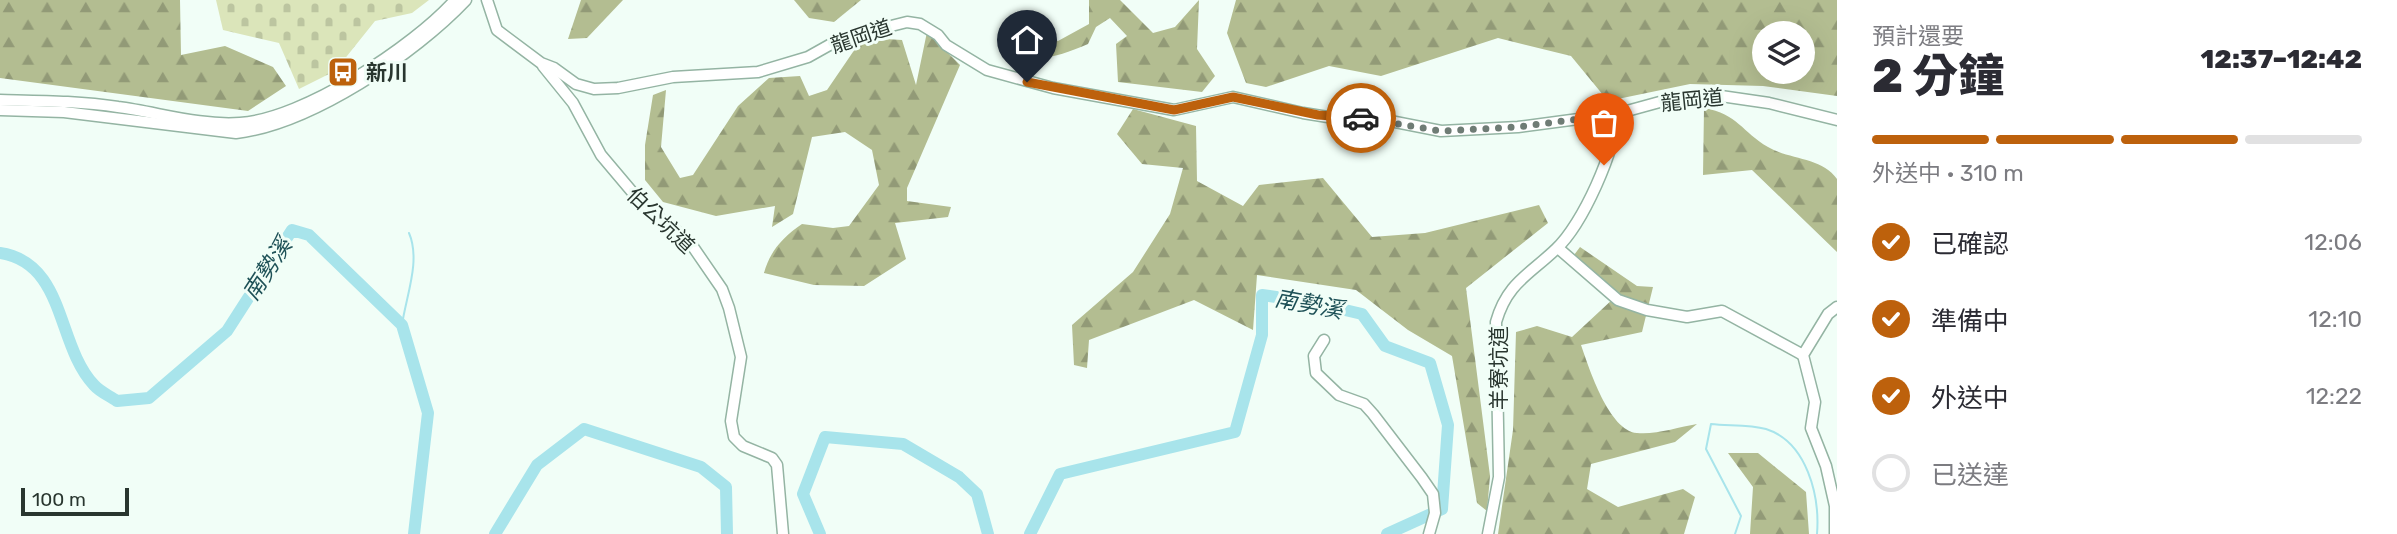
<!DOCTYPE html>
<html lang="zh-TW">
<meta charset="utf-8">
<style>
body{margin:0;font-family:Rubik,"Noto Sans TC",sans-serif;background:#f2f2f3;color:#2b2b33;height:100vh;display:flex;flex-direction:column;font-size:26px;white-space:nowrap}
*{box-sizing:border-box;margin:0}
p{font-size:23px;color:#7c7c81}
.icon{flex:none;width:38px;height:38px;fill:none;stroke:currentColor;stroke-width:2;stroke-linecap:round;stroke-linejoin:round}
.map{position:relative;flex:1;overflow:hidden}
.details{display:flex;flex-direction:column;background:#fff;width:560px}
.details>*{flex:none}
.controls{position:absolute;left:1752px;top:21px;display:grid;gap:14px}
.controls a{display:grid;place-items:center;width:63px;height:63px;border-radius:50%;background:#fff;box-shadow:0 7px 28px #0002;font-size:35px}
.scale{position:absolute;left:21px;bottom:18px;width:108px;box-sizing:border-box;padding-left:7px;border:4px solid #29362f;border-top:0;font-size:19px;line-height:24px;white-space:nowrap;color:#29362f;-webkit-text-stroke:5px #f1fef7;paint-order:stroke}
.pin{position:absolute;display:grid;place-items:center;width:60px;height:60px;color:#fff;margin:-72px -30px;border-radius:50% 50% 50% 0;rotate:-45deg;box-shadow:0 0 7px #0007}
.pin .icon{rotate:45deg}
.courier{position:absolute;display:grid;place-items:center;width:70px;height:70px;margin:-35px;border:5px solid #bd610c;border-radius:50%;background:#fff;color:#222;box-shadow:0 2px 9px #0007}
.head em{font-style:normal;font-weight:800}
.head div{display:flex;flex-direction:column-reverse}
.head{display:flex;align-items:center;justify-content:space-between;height:119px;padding:0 35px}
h1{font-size:46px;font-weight:800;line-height:52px}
.bar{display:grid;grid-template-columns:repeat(4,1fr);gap:10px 7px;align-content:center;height:84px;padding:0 35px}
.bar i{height:9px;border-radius:5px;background:#e1e1e2}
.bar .on{background:#bd610c}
.bar p{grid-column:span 4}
ol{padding:0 35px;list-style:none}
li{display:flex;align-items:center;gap:21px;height:77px}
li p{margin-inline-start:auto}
li .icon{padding:7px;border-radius:50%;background:#bd610c;color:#fff;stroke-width:4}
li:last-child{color:#7c7c81}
li i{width:38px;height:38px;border:4px solid #e1e1e2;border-radius:50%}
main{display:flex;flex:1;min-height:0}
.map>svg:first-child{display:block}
.forest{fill:url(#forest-firs);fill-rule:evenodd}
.cemetery{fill:url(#cemetery-stones)}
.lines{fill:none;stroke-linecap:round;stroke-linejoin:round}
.stream{stroke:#a8e4eb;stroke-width:2}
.river{stroke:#a8e4eb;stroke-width:12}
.minor-casing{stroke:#94b4a3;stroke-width:13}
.minor{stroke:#fff;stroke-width:10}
.done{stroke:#6f7c75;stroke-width:7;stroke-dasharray:0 12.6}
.route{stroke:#bd610c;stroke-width:9}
.labels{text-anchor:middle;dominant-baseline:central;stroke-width:6;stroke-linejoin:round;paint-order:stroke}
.street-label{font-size:21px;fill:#29362f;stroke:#f1fef7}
.poi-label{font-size:21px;font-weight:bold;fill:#29362f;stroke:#f1fef7;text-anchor:start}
.water-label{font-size:23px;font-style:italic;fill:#1e5157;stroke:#f1fef7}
</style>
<main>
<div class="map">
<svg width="1837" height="534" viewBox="0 0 1837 534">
<defs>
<pattern id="forest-firs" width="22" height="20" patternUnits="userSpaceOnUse" patternTransform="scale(1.75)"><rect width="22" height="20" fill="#b3bd91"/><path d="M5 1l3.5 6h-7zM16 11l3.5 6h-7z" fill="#929a77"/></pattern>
<pattern id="cemetery-stones" width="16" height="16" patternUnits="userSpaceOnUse" patternTransform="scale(1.75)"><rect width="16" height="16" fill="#dbe5ba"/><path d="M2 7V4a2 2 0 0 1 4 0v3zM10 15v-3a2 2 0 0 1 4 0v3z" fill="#bcc5a0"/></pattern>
</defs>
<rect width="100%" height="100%" fill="#f1fef7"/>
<g class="forest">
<path d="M 0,0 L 180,0 L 181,55 L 225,46 L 273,67 L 286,86 L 248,111 L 0,78 Z"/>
<path d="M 581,0 L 623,0 L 587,38 L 568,39 Z"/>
<path d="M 794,0 L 861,0 L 834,22 L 809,18 Z"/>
<path d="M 1089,0 L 1120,0 L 1153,33 L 1175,27 L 1199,0 L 1197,49 L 1215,76 L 1202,92 L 1118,82 L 1116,44 L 1127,36 L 1110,18 L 1096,27 L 1088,44 C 1057,57 1043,62 1011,52 L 1023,32 L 1058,41 L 1089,24 Z"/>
<path d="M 1236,0 L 1837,0 L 1837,96 L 1763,86 L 1690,84 L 1608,101 L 1571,56 L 1498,38 L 1381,76 L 1329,66 L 1266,87 L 1246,83 L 1227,33 ZM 1764,33 L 1802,33 L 1802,72 L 1764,72 Z"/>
<path d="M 927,32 L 960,65 L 907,188 L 907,201 L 951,207 L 948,217 L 895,223 L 906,259 L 864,286 L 814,285 L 764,273 C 770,251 783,237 802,224 L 833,228 L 849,226 L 879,185 L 872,150 L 845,132 L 812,137 L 793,214 L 772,227 L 775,206 L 716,216 L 663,202 L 645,180 L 645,145 L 653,95 L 666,90 L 661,147 L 680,178 L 693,175 L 738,106 L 769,78 L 800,76 L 809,96 L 827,90 L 855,49 L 870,38 L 902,40 L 916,85 Z"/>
<path d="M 1704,108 C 1738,114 1742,132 1768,147 C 1790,160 1822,157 1837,179 L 1837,252 L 1752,170 L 1703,175 Z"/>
<path d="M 1133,109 L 1196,126 L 1197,181 L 1243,206 L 1259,185 L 1323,178 L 1372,237 L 1425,233 L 1539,205 L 1548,223 L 1466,288 L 1490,476 L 1487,511 L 1477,503 L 1452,356 L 1408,330 L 1356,290 L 1257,275 L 1253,330 L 1194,300 L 1089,340 L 1087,368 L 1074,365 L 1072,325 L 1133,272 L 1170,214 L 1183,168 L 1142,164 L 1117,134 Z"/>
<path d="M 1580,247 L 1637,286 L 1653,287 L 1642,332 L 1581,345 C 1589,368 1609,431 1637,433 C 1655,435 1679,427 1697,424 L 1675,442 L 1591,464 L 1587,489 L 1618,507 L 1683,489 L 1695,497 L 1684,534 L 1498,534 L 1513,430 L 1516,332 L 1537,326 L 1572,337 L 1614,298 L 1571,259 Z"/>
<path d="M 1728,453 L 1758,453 L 1806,492 L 1809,534 L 1750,534 L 1753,487 Z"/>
</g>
<path class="cemetery" d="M 216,0 L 429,0 L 412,13 L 375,21 L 335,71 L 299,89 L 279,43 L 223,30 Z"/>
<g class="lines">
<g class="stream">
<path d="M 402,325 C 406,296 421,261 409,233"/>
<path d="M 1735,534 L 1741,516 L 1706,449 L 1711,424 C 1728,426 1749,424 1766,429 C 1807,442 1820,496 1817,534"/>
</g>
<g class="river">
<path d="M 0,253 C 66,263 56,345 94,385 C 100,392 110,396 117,401 L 149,398 L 227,331 L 292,230 L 309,235 L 402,325 L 428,413 L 414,534"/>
<path d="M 495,534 L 537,465 L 584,429 L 701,467 L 726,487 L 727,534"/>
<path d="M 820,534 L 803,494 L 825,437 L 903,444 L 959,477 L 977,494 L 988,534"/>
<path d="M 1030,534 L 1060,474 L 1235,432 L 1262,335 L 1262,295 L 1311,302 L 1362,314 L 1385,346 L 1430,363 L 1448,425 L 1442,509 L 1387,534"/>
</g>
<g class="minor-casing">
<g id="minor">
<path d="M 487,0 L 497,30 L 541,63 L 554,68 L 576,84 L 594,89 L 618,88 L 673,77 L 758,72 L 808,57 L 833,43 L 863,33 L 907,22 L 920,24 L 938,35 L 946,45 L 987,70 L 1053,88 L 1174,110 L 1233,97 L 1303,113 L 1334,118 L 1375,118 L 1441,131 L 1518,127 L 1616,114 L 1667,100 L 1714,95 L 1769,103 L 1837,120"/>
<path d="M 543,66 L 573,103 L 601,155 L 644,206 L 689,241 L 722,289 L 729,308 L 741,357 L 731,421 L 734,437 L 743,446 L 772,458 L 777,465 L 783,534"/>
<path d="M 0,100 C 39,101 79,101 118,107 C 157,112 200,126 240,123 C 303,119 413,47 455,0"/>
<path d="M 0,110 L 64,112 L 236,133 C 311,124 415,54 466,0"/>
<path d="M 1558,248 L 1618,300 L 1647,310 L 1687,317 L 1722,311 L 1803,355"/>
<path d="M 1324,340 L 1314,356 L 1316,373 L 1339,395 L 1364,404 L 1373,414 L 1422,478 L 1433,494 L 1435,513 L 1429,534"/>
<path d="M 1488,534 L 1499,477 L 1496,322 C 1507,283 1529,275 1556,249 C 1582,225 1617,149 1616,114"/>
<path d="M 1835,534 L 1835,506 L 1826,466 L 1811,428 L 1815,402 L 1803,355 L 1828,314 L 1837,307"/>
</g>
</g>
<use href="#minor" class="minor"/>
</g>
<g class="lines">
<path class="done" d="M 1361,118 L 1441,131 L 1518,127 L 1616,114 L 1617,129 L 1604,165"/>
<path class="route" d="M 1027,82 L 1174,110 L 1233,97 L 1318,115 L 1361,118"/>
</g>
<defs>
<g id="bus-square" transform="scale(1.575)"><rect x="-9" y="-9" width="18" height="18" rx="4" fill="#bd610c" stroke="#f1fef7"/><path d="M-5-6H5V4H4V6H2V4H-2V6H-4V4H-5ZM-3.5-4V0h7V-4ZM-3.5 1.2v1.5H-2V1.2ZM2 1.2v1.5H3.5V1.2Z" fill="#fff"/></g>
</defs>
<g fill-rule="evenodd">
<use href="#bus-square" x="343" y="72"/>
</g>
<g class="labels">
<g class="street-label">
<text transform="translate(861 36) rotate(-19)">龍岡道</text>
<text transform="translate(1692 100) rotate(-6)">龍岡道</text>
<text transform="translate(661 220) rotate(44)">伯公坑道</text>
<text transform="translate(1498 368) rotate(-90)">羊寮坑道</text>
</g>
<g class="poi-label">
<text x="366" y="72">新川</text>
</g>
<g class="water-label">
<text transform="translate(267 269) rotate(-57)">南勢溪</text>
<text transform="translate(1309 304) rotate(11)">南勢溪</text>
</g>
</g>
</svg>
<div class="controls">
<a><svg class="icon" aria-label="layers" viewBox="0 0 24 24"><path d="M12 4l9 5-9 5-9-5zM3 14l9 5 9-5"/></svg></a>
</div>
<div class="scale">100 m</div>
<div class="pin" style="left:1604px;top:165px;background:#ea580c"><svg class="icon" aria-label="bag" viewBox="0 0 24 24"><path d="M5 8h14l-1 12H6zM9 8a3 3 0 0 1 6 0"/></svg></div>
<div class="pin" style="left:1027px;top:82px;background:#1f2937"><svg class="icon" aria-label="home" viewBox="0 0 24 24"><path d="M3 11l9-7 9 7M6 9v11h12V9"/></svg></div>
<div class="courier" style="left:1361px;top:118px"><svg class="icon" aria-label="car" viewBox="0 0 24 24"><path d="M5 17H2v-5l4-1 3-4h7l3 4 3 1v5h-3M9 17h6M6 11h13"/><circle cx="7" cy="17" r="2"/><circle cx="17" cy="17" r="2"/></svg></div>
</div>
<section class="details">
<div class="head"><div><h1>2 分鐘</h1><p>預計還要</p></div><em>12:37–12:42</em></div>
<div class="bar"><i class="on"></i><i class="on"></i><i class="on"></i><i></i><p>外送中 · 310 m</p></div>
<ol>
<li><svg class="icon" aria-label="check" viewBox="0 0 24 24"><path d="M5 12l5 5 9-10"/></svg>已確認<p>12:06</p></li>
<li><svg class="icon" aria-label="check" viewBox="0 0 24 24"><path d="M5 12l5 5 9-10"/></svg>準備中<p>12:10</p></li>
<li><svg class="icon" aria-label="check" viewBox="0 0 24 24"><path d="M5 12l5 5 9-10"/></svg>外送中<p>12:22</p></li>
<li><i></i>已送達</li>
</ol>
</section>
</main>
